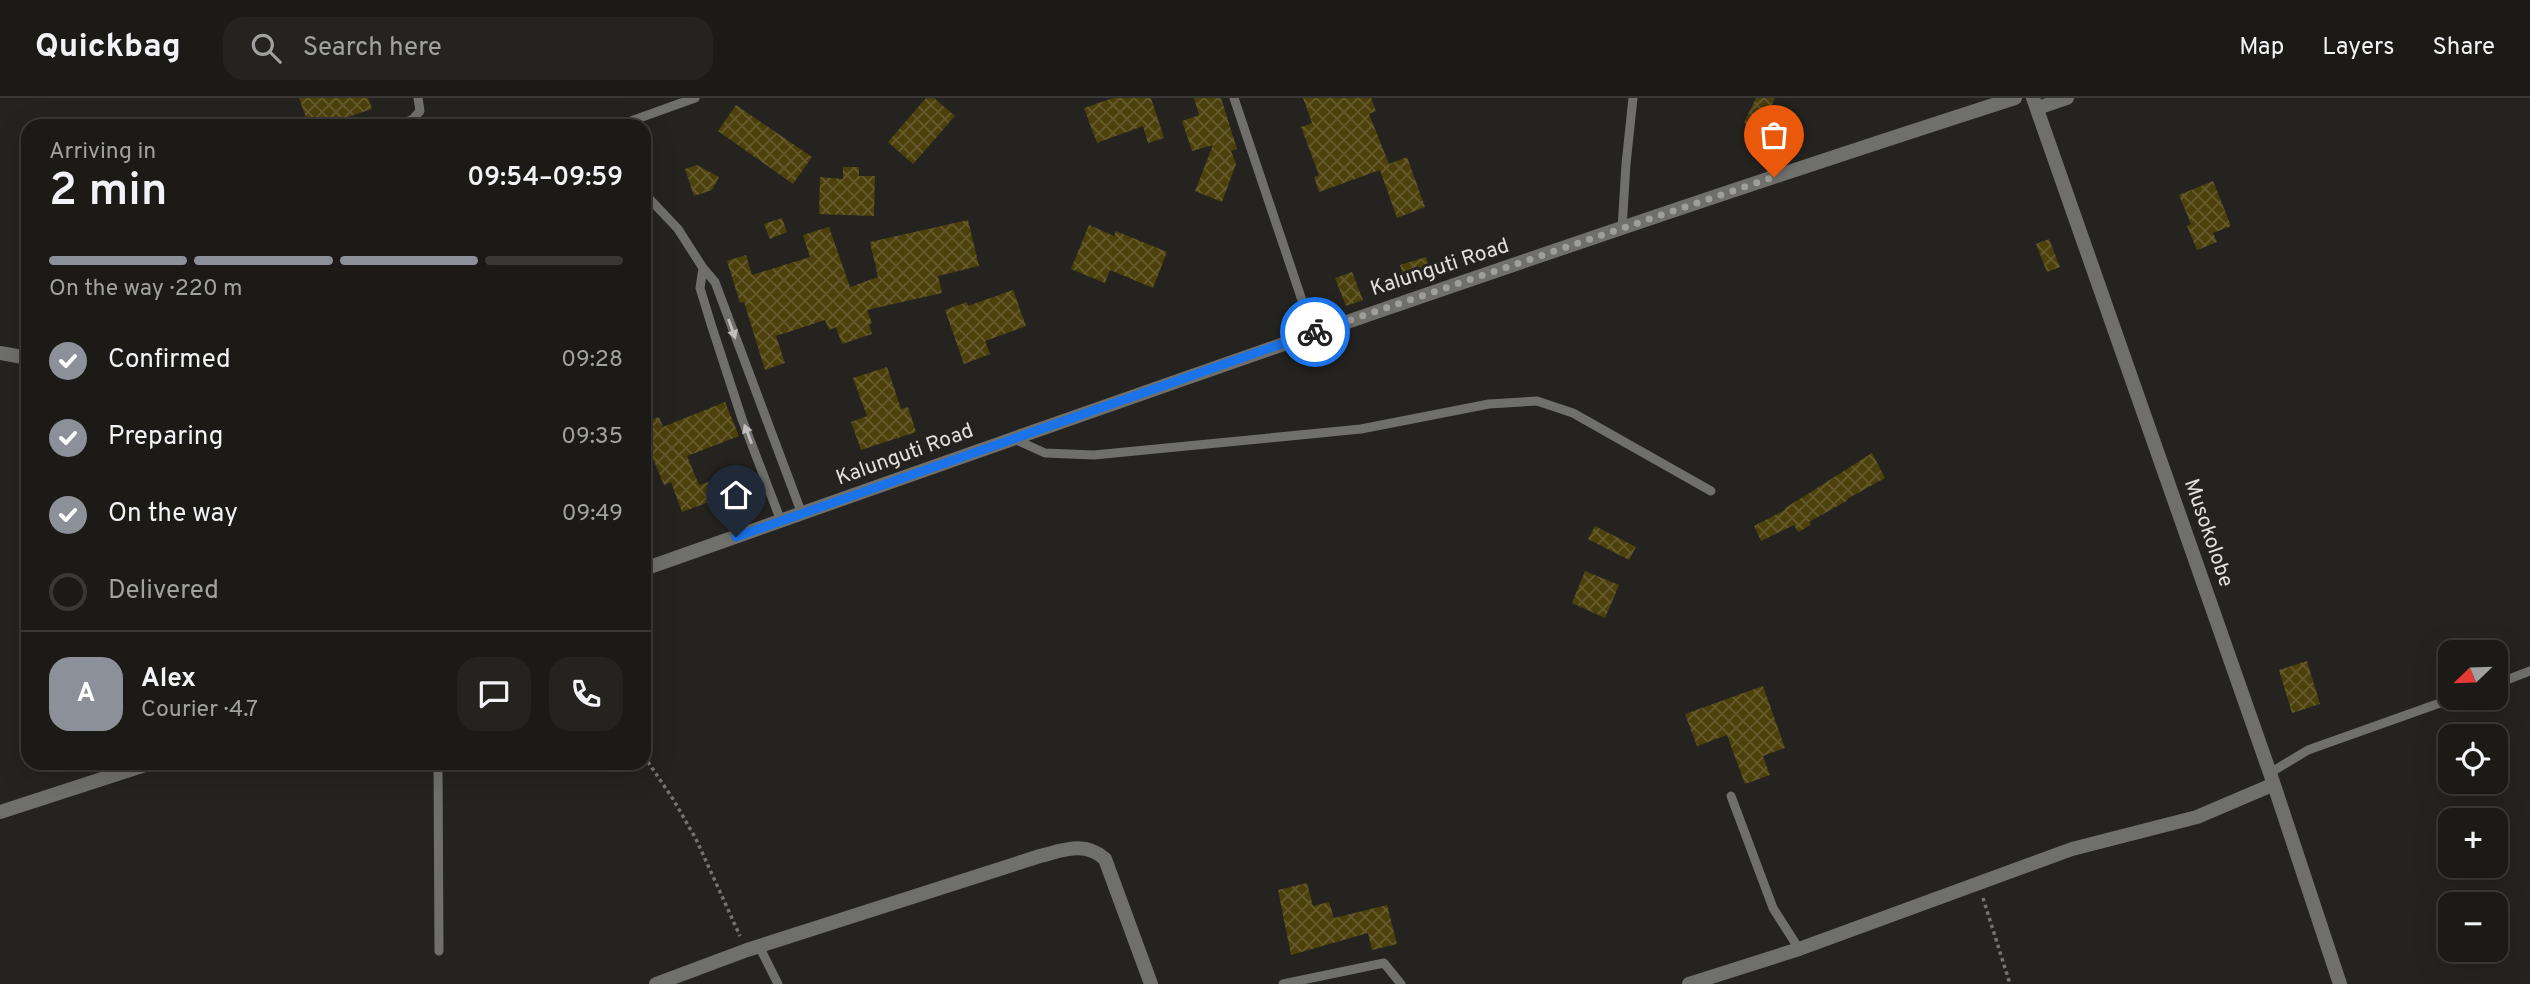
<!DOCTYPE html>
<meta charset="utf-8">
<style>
body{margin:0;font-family:Overpass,sans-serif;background:#242320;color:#f1f3f6;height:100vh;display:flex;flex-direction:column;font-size:26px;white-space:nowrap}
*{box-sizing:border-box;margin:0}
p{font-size:23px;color:#a0a1a1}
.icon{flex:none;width:38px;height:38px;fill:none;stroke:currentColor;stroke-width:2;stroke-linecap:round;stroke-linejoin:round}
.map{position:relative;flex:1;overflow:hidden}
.side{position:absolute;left:21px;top:21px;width:630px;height:651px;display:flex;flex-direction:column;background:#1b1a17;border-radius:21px;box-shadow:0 7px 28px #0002,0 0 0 2px #393836}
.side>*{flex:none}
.needle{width:46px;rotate:247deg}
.tools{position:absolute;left:2438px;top:542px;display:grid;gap:14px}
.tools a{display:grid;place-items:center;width:70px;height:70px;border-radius:14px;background:#1b1a17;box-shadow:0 7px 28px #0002,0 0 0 2px #393836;font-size:35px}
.pin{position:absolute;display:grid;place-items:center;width:60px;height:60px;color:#fff;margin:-72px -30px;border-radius:50% 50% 50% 0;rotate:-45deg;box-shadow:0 0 7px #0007}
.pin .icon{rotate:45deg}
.courier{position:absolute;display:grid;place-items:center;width:70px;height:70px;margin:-35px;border:5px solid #1a73e8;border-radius:50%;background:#fff;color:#222;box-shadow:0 2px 9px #0007}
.head em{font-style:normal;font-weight:600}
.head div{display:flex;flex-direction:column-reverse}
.head{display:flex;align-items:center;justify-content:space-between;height:119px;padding:0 28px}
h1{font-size:46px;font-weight:600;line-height:52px}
.bar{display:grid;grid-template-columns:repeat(4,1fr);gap:10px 7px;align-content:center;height:84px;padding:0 28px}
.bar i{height:9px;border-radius:5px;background:#393836}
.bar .current{background:#8c9099}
.bar p{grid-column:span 4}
.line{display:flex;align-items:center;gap:18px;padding:0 28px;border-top:2px solid #393836}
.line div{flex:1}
.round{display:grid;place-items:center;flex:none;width:74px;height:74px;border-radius:21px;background:#242320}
ol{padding:0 28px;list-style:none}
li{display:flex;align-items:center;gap:21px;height:77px}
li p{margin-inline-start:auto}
li .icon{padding:7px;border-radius:50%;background:#8c9099;color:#fff;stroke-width:4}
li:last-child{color:#a0a1a1}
li i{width:38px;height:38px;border:4px solid #393836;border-radius:50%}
header{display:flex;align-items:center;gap:42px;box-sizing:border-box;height:98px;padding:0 35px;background:#1b1a17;border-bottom:2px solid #393836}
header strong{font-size:33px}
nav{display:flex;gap:38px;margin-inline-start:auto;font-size:24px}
.search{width:490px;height:63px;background:#242320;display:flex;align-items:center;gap:18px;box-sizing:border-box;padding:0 24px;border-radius:21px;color:#a0a1a1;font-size:26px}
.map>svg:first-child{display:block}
.building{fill:url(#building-cross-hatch)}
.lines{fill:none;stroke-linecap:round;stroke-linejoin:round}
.path{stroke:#74736f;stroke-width:3.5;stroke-dasharray:3.5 3.5;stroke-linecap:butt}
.lane{stroke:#6f6f6c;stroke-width:9}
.street{stroke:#6f6f6c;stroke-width:14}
.oneway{fill:#c0bfbc}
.done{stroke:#a09e9b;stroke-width:7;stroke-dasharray:0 12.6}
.route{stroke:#1a73e8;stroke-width:9}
.labels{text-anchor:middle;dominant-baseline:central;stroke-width:6;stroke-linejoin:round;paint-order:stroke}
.street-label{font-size:21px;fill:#e2e1de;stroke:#24231f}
</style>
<header>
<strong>Quickbag</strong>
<div class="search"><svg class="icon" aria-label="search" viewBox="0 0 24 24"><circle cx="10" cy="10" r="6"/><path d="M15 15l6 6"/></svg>Search here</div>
<nav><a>Map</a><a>Layers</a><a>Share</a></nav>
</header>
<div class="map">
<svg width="2530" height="886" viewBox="0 0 2530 886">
<defs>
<pattern id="building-cross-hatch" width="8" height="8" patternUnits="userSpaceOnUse" patternTransform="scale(1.75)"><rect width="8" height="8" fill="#4c400b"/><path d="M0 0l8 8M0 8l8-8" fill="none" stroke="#665b2e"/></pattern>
</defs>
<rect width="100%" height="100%" fill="#24231f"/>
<g class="building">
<path d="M 299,0 L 368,0 L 372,11 L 339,22 L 341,28 L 309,28 Z"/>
<path d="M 926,0 L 934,0 L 955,18 L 913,66 L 888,44 Z"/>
<path d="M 1113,0 L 1151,0 L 1164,40 L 1148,45 L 1143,28 L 1097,45 L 1084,10 Z"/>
<path d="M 1194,0 L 1221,0 L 1237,51 L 1231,53 L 1236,66 L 1222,104 L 1195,93 L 1213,47 L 1192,53 L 1182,23 L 1199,17 Z"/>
<path d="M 1303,0 L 1371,0 L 1376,13 L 1369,16 L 1389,66 L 1407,59 L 1425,109 L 1397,120 L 1380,72 L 1319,94 L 1314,79 L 1319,77 L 1301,29 L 1312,25 Z"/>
<path d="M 1756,0 L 1775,0 L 1760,32 L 1744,25 Z"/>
<path d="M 736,7 L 812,59 L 793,86 L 718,33 Z"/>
<path d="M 697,67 L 719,79 L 712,92 L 694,98 L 685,71 Z"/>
<path d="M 843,69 L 859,69 L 859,78 L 875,78 L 874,118 L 819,116 L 820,79 L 843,81 Z"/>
<path d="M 2213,83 L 2231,128 L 2213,135 L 2217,144 L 2197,152 L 2187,128 L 2191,126 L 2179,97 Z"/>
<path d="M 782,120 L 787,134 L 770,141 L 764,126 Z"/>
<path d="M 968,122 L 979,168 L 938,178 L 942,195 L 867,212 L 872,225 L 869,226 L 872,236 L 842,246 L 836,229 L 829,232 L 825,222 L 776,238 L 785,265 L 765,272 L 744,204 L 740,205 L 727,163 L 746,157 L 752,177 L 810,159 L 803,137 L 829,129 L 850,189 L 878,179 L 870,144 Z"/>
<path d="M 1089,127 L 1114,138 L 1116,133 L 1167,154 L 1153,190 L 1110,172 L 1105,185 L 1071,171 Z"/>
<path d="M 2049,141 L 2060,169 L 2047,174 L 2036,146 Z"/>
<path d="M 1426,159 L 1431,175 L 1405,183 L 1400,167 Z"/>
<path d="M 1352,174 L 1363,202 L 1346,208 L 1335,180 Z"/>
<path d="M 1013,192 L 1026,228 L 985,243 L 990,256 L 964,266 L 945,212 L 967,204 L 968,208 Z"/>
<path d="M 887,269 L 901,311 L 908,309 L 916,334 L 861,352 L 851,324 L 867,318 L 853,280 Z"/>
<path d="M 725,304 L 739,338 L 687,358 L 699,387 L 730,377 L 736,394 L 682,414 L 671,384 L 664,387 L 644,339 L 644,325 L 659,319 L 663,329 Z"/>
<path d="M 1872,355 L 1885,380 L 1847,401 L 1848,402 L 1809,424 L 1811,427 L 1798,434 L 1794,427 L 1761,443 L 1754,428 L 1785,412 L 1785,410 L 1803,399 Z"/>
<path d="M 759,385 L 764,400 L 744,408 L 739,393 Z"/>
<path d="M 1595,428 L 1636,449 L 1629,462 L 1588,441 Z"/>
<path d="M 1585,473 L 1619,487 L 1605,520 L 1572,505 Z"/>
<path d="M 2307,563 L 2320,606 L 2292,615 L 2279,572 Z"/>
<path d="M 1763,588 L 1785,650 L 1763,658 L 1770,677 L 1745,686 L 1727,637 L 1697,648 L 1685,616 Z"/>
<path d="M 1307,785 L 1313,808 L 1329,804 L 1334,820 L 1387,807 L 1397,846 L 1372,852 L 1368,835 L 1291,857 L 1278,792 Z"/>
</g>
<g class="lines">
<g class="path">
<path d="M 644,658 L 673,701 L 696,741 L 740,838"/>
<path d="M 1983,800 L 2010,886"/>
</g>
<g class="lane">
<path d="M 1234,0 L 1313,235"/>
<path d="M 397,28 L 413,21 L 420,13 L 418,0"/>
<path d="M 617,28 L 695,0"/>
<path d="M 644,95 L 678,131 L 703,170 L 715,184 L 802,416"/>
<path d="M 1622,131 L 1626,66 L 1633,0"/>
<path d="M 703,170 L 700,190 L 711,226 L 742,321 L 781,423"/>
<path d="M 1014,341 L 1045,355 L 1094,357 L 1361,331 L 1489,306 L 1537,303 L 1573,315 L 1711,393"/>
<path d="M 2496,586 L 2530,573"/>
<path d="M 438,665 L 439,853"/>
<path d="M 2270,675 L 2308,652 L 2454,600"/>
<path d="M 1731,698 L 1773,810 L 1799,851"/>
<path d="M 759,848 L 778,886"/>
<path d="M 1283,886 L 1384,865 L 1401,886"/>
</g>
<g class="street">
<path d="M 2033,0 L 2270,675 L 2340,886"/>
<path d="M 2038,10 L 2067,0"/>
<path d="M 0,255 L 28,260"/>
<path d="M 644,471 C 1100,310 1555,148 2015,0"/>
<path d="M 0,714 L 151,665"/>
<path d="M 656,886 L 747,852 L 1040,758 C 1064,752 1085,743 1105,761 L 1151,886"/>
<path d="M 1689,886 L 1799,851 L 2072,751 L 2197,719 L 2272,687"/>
</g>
</g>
<defs><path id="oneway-solid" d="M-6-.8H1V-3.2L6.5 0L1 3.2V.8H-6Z" transform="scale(1.75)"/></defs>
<g class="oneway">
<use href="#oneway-solid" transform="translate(732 231) rotate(70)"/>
<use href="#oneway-solid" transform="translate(748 336) rotate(-111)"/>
</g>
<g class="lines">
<path class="done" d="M 1315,234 L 1774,79"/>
<path class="route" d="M 736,439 L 1315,234"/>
</g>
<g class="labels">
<g class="street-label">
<text transform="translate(1440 170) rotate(-18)">Kalunguti Road</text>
<text transform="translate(905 357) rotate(-20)">Kalunguti Road</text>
<text transform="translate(2208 435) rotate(71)">Musokolobe</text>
</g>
</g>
</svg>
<div class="tools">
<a><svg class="needle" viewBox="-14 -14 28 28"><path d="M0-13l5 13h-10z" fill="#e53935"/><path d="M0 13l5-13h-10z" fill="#a0a1a1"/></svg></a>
<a><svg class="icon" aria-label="locate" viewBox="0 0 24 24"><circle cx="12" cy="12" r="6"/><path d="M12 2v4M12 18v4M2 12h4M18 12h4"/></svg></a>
<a>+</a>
<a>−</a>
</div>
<div class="pin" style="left:1774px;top:79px;background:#ea580c"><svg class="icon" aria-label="bag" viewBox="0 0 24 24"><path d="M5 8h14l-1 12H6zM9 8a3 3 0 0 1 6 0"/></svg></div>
<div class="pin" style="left:736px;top:439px;background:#1f2937"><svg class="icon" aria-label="home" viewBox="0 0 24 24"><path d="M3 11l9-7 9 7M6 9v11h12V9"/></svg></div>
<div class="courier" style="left:1315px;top:234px"><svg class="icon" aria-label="bike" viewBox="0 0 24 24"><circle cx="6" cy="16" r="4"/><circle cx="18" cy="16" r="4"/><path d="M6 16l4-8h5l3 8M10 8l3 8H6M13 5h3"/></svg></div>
<section class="side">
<div class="head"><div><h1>2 min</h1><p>Arriving in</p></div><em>09:54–09:59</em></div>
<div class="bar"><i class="current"></i><i class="current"></i><i class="current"></i><i></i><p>On the way · 220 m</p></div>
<ol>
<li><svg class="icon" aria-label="check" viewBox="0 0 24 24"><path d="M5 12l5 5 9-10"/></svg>Confirmed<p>09:28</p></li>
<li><svg class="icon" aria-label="check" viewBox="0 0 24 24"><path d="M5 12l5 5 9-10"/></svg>Preparing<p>09:35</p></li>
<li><svg class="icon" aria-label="check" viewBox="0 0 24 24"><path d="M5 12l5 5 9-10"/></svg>On the way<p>09:49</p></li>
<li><i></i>Delivered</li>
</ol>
<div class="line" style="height:126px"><b class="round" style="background:#8c9099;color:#fff">A</b><div><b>Alex</b><p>Courier · 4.7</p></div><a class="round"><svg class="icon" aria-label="chat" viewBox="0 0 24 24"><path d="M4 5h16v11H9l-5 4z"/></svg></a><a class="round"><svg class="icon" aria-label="phone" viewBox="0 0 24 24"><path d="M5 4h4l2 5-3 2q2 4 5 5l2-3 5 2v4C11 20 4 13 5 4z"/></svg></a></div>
</section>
</div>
